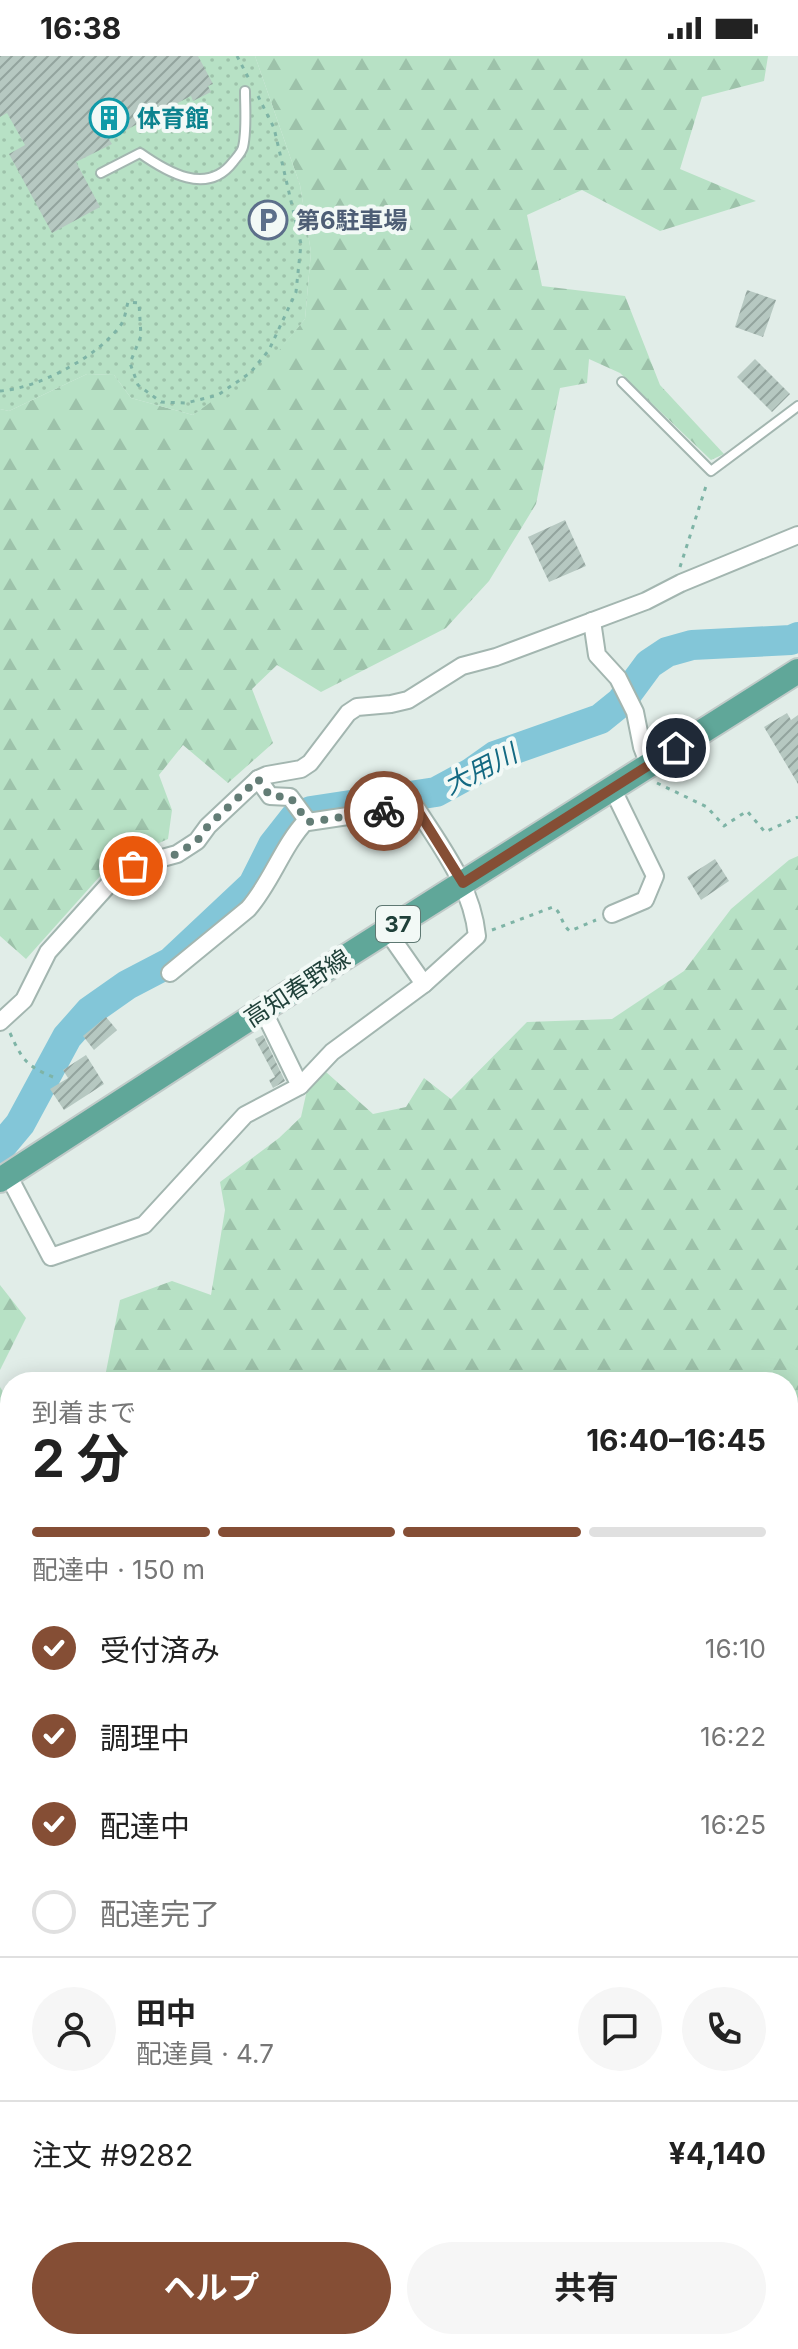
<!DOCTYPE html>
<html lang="ja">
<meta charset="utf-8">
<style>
body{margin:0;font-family:Inter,"Noto Sans JP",sans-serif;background:#f6f6f6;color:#222;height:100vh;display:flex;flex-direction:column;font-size:30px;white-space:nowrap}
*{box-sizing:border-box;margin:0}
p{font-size:26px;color:#767676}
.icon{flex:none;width:44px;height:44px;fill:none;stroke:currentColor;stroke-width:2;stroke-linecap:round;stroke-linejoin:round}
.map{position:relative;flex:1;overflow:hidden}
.details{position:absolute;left:0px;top:1316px;width:798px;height:978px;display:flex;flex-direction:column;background:#fff;border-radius:32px 32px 0 0;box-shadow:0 4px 20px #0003}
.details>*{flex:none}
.pin{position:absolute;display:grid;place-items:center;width:68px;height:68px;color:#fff;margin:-34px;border:4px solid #fff;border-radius:50%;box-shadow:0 2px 8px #0007}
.courier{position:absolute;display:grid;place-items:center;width:80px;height:80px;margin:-40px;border:6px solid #854e35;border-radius:50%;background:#fff;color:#222;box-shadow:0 2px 10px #0007}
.summary em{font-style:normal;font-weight:700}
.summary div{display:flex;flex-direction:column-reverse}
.summary{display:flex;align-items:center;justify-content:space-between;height:136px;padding:0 32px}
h1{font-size:52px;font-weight:700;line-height:60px}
.bar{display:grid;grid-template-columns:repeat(4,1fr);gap:12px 8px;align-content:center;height:96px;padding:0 32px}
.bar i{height:10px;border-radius:6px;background:#e0e0e0}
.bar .on{background:#854e35}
.bar p{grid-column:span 4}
.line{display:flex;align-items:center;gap:20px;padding:0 32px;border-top:2px solid #e0e0e0}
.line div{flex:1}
.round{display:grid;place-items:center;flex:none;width:84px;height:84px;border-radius:42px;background:#f6f6f6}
ol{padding:0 32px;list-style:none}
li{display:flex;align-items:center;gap:24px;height:88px}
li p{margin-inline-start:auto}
li .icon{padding:8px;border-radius:50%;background:#854e35;color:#fff;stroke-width:4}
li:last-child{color:#767676}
li i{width:44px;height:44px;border:4px solid #e0e0e0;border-radius:50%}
.primary-button{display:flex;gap:16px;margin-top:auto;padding:16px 32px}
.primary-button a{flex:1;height:92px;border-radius:48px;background:#854e35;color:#fff;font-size:32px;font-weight:700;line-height:92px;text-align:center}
.primary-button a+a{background:#f6f6f6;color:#222}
.status{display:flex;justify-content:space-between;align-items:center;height:56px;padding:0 40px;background:#fff;direction:ltr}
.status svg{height:22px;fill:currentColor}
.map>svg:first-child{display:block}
.forest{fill:url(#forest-firs)}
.park{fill:url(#park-dots)}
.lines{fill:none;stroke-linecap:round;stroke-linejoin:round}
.river{stroke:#83c6d8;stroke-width:30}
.building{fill:url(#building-hatch)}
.service-casing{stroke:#a3b6b0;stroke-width:12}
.minor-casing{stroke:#a3b6b0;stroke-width:20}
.primary-casing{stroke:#c0cac8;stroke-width:28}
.path{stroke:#7eb4a6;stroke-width:3;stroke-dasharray:4 6;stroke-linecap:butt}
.service{stroke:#fff;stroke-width:8}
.minor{stroke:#fff;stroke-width:16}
.primary{stroke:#60a799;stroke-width:24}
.done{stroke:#637d76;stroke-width:8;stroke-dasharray:0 14.4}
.route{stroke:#854e35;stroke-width:10}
.labels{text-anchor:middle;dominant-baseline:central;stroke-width:8;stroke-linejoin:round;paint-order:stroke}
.shield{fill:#f2f9f6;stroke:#5e7872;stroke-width:2}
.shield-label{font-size:22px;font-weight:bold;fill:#1f4039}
.culture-label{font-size:24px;font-weight:bold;fill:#0d838f;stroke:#f2f9f6;text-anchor:start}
.service-label{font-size:24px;font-weight:bold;fill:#4e5e75;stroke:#f2f9f6;text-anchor:start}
.street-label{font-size:24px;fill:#1f4039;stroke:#f2f9f6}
.water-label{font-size:26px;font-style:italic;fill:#136982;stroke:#f2f9f6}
</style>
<div class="status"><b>16:38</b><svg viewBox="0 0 49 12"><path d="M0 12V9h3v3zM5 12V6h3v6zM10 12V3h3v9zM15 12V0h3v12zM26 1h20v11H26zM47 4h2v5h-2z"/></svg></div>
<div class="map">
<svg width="798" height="2293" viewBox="0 0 798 2293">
<defs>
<pattern id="forest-firs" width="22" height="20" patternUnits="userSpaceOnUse" patternTransform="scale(2)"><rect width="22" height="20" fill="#b7e1c5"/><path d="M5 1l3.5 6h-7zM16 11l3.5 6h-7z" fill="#9dc2aa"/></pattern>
<pattern id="park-dots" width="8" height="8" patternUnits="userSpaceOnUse" patternTransform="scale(2)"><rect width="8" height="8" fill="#b7e1c5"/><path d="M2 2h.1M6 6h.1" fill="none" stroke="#9dc2aa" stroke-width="1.8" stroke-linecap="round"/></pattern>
<pattern id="building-hatch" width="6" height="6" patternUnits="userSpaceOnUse" patternTransform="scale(2)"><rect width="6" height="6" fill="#b6c8c1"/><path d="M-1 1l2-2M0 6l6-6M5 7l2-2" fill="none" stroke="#93a49e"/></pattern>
</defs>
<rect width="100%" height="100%" fill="#e1ede8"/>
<g class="forest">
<path d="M 255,0 L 768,0 L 764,25 L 702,41 L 680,113 L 756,145 L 660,175 L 582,134 L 527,159 L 542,230 L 625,240 L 660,329 L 724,398 L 711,404 L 620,317 L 589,303 L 587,327 L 560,332 L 536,448 L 489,525 L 446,572 L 321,636 L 277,609 L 252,633 L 273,687 L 228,727 L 183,689 L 159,719 L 172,754 L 168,783 L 110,809 L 26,903 L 0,880 L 0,353 L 9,355 L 87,318 L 114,319 L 131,342 L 193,359 L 284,288 L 305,263 L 311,196 L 300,129 Z"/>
<path d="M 798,800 L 798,2293 L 0,2293 L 0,1331 L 10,1347 L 10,2284 L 788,2284 L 788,1326 L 104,1326 L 120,1244 L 172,1225 L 211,1239 L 225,1154 L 220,1126 L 279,1082 L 301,1061 L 307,1034 L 326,1016 L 373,1058 L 406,1051 L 424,1022 L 451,1043 L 527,966 L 612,963 L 684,915 L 731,853 L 789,804 Z"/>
<path d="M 0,1229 L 26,1262 L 0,1314 Z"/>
</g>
<path class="park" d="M 0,0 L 255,0 L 300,129 L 311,196 L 305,263 L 259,319 L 223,345 L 211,346 L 193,359 L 131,342 L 114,319 L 87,318 L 9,355 L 0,353 Z"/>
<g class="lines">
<path class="river" d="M 0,1092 L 20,1068 L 67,981 L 90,955 L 127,929 L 171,906 L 253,829 L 273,789 L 295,761 L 311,755 L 436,736 L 471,717 L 495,700 L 600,663 L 621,646 L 649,608 L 667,596 L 692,589 L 791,584 L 798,581"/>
</g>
<g class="building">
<path d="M 0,0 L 198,0 L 213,28 L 208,30 L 211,36 L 193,45 L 191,40 L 109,83 L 112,88 L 76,106 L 100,151 L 52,177 L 9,98 L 25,89 L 7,57 L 0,61 Z"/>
<path d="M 747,234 L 776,244 L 763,281 L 735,271 Z"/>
<path d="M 755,303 L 790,338 L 772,356 L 737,321 Z"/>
<path d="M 565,464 L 586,510 L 549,526 L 528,481 Z"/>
<path d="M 787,657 L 791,664 L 798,659 L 798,728 L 764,671 Z"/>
<path d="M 715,803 L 729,825 L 701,844 L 687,821 Z"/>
<path d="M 106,961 L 117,974 L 94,994 L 83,980 Z"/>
<path d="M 263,979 L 285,1025 L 273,1032 L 269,1024 L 275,1021 L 255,983 Z"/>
<path d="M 86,999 L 104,1028 L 64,1054 L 50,1033 L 68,1022 L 63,1014 Z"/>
</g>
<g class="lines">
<g class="service-casing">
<g id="service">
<path d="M 101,117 L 140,97 C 167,116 207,140 233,106 C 237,101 242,96 243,91 C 247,74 245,52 245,35"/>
<path d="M 622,326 L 711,415 L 798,350"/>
</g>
</g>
<g class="minor-casing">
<g id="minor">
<path d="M 592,565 L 597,599 L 618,622 L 635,656 L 642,691 L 649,709"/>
<path d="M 258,723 L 270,740 L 290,741 L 307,764"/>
<path d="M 612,732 L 655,820 L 645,844 L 612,858"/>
<path d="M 170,917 L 248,853 C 272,826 282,790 307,764 L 308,766 L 415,750 C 441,791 472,830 477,880 L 424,928"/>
<path d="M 0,966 L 24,944 L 48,896 L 110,827 L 133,810 L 177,798 L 197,785 L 208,770 L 258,723 L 267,719 L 301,713 L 310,707 L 348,657 L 357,651 L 391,648 L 408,644 L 462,610 L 496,601 L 646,545 L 681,527 L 798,479"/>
<path d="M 300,1030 L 332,996 L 424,928 L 387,875"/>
<path d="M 8,1119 L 51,1201 L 144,1169 L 245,1059 L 300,1030 L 263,954"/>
</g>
</g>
<g class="primary-casing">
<path id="primary" d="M 0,1124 L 309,924 L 798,615"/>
</g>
<g class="path">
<path d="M 237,0 L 249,23"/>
<path d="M 0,335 C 39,332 97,301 120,270 C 125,264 126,253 128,246 L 139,247 L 141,280 L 130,307 L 138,329 L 161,346 L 186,347 L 218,339 L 250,317 L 269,294 L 296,236 L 301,188 L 274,72 L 258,40"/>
<path d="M 680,511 L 707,427"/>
<path d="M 657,727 L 707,751 L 724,770 L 747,755 L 765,776 L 798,761"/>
<path d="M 492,874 L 553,851 C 562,856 561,869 570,875 L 596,864"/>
<path d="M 10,977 C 22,1003 26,1010 53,1021"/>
</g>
<use href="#service" class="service"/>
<use href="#minor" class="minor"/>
<use href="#primary" class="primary"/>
</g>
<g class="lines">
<path class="done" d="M 133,810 L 177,798 L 197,785 L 208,770 L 258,723 L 270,740 L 290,741 L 308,766 L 384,755"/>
<path class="route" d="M 384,755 L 415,750 L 463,827 L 676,692"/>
</g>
<defs>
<g id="building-ring" transform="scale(2)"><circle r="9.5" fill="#f2f9f6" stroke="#0f9aa8" stroke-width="1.5"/><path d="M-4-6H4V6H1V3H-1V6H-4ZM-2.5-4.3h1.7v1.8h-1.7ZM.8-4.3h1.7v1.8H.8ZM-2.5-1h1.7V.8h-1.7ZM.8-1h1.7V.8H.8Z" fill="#0f9aa8"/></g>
<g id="parking-ring" transform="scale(2)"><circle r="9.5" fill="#f2f9f6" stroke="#5c6f8a" stroke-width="1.5"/><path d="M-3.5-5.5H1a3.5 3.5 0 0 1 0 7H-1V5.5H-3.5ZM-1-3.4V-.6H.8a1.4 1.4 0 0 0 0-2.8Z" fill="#5c6f8a"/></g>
</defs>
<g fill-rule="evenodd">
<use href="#building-ring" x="109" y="62"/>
<use href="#parking-ring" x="268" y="164"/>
</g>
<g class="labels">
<rect class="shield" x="376" y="850" width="44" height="36" rx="6"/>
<g class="shield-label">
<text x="398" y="868">37</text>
</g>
<g class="culture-label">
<text x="137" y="62">体育館</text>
</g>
<g class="service-label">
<text x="296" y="164">第6駐車場</text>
</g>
<g class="street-label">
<text transform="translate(297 932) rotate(-33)">高知春野線</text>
</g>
<g class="water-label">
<text transform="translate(480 713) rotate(-27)">大用川</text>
</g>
</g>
</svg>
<div class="pin" style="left:133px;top:810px;background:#ea580c"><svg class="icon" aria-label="bag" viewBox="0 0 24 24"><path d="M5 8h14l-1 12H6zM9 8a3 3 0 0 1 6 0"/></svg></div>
<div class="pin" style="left:676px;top:692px;background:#1f2937"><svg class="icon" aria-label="home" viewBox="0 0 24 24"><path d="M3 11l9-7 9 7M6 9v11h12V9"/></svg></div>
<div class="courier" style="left:384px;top:755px"><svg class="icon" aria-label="bike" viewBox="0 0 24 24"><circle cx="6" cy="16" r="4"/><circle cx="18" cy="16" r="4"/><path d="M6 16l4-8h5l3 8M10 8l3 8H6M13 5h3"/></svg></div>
<section class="details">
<div class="summary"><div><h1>2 分</h1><p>到着まで</p></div><em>16:40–16:45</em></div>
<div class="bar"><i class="on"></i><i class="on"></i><i class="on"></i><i></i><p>配達中 · 150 m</p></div>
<ol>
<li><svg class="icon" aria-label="check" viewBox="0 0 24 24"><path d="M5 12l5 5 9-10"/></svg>受付済み<p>16:10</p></li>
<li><svg class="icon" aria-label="check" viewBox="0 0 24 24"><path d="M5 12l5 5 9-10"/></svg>調理中<p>16:22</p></li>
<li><svg class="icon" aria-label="check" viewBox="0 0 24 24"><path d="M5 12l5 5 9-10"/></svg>配達中<p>16:25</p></li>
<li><i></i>配達完了</li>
</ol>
<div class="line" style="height:144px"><a class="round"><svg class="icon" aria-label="person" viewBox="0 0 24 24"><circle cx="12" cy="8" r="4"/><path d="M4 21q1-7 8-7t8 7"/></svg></a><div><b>田中</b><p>配達員 · 4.7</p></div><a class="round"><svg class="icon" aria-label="chat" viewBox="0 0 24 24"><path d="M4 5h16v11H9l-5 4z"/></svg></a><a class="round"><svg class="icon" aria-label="phone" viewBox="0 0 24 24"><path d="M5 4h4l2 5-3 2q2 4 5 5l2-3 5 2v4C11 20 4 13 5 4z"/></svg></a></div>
<div class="line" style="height:104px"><div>注文 #9282</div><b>¥4,140</b></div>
<div class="primary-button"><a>ヘルプ</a><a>共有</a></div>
</section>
</div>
